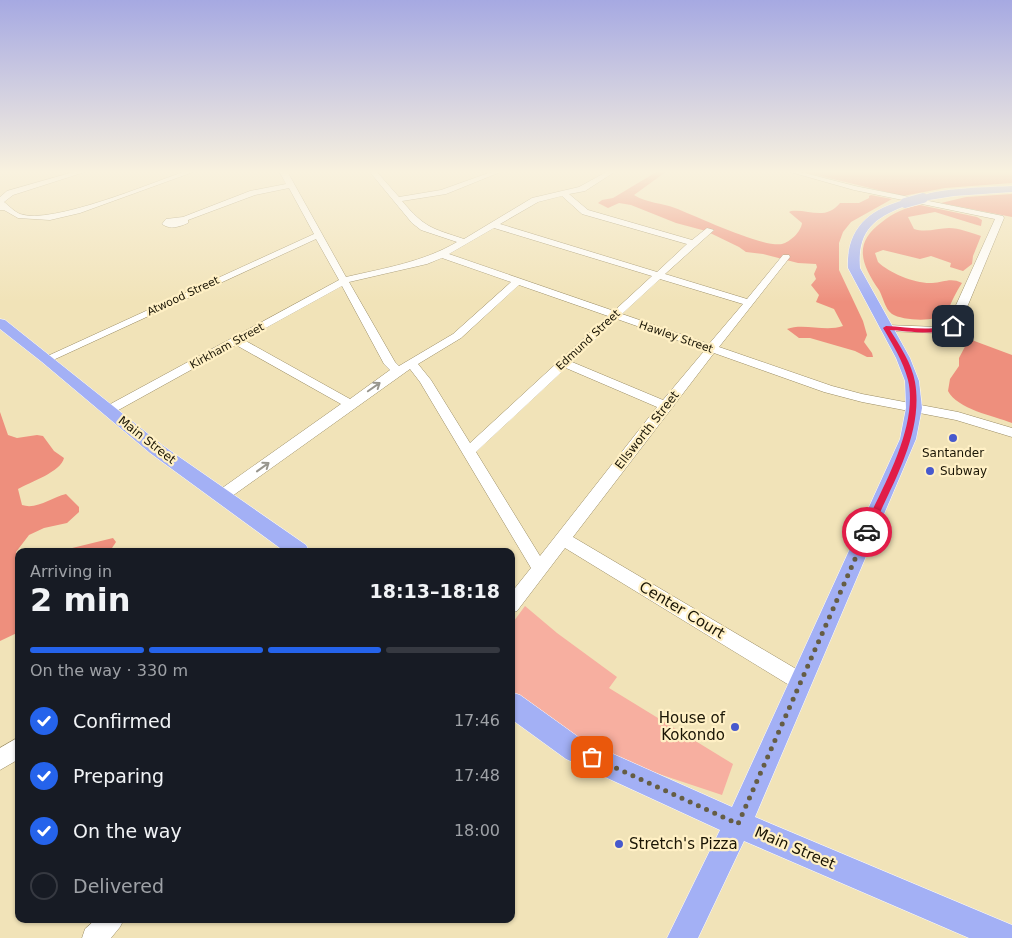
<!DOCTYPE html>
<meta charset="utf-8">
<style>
body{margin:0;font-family:"DejaVu Sans",sans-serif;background:#242831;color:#f1f3f6;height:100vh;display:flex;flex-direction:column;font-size:19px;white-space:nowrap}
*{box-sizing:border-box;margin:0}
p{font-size:16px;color:#9ea1a6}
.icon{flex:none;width:28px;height:28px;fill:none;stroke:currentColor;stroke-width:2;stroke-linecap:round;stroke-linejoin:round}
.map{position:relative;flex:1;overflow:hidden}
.details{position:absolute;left:15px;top:548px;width:500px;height:375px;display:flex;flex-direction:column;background:#171b24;border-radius:10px;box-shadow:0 1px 4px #0004}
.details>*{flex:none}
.pin{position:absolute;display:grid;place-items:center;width:42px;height:42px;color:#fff;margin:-21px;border-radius:10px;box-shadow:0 2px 8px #0006}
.courier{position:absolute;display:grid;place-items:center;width:50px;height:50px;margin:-25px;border:4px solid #e11d48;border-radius:50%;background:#fff;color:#222;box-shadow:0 1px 6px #0007}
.head em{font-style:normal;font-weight:700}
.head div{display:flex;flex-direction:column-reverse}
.head{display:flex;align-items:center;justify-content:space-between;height:85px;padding:0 15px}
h1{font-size:32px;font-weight:700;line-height:38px}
.bar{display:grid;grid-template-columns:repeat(4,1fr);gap:8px 5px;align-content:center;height:60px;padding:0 15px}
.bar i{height:6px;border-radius:4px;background:#363941}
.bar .active{background:#2563eb}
.bar p{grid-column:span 4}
ol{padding:0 15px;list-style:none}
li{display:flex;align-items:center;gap:15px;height:55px}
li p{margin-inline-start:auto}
li .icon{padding:5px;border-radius:50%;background:#2563eb;color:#fff;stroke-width:4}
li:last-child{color:#9ea1a6}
li i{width:28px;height:28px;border:2px solid #363941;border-radius:50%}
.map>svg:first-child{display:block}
.green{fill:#f7afa0}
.forest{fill:#ee8f7d}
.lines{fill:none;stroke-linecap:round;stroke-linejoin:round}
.minor-casing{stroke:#9a8c64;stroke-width:1}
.major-casing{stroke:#fff;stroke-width:1}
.minor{fill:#fff;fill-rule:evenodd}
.major{fill:#a3b0f5;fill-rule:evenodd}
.major-bridge-casing{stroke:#fff;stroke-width:11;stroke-linecap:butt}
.major-bridge{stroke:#a3b0f5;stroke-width:10}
.oneway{stroke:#98968e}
.route{fill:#e11d48}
.done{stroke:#655d44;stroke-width:5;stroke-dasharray:0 9}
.poi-dot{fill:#4759cd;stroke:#fff0c5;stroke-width:2}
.labels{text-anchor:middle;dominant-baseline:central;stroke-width:4.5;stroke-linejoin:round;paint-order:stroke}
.far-street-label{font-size:11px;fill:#1a1505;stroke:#fff0c5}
.street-label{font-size:12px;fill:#1a1505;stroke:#fff0c5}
.poi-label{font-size:12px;fill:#1a1505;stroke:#fff0c5}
.near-street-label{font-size:15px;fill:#1a1505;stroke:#fff0c5}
.near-poi-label{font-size:15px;fill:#1a1505;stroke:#fff0c5;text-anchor:end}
</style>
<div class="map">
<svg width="1012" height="938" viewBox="0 0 1012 938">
<rect width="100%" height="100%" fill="#f1e3b8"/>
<path class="green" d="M 525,606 L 557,633 L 617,677 L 609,688 L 733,764 L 722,795 L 647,770 L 585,745 L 511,696 L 511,625 Z"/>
<g class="forest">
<path d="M 658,171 L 667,171 L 634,195 C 647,203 662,203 675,208 C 696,216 763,248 782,244 C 790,242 801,232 802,223 L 789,212 L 791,211 C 810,209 825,221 840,203 L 859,203 L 869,198 L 869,196 L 871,195 L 892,199 L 851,222 L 843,232 L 839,243 L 839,270 L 863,321 L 867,335 L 864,342 L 872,353 L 873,357 L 867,357 L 855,351 L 810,338 L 799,338 L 787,329 C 803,323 826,332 843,326 L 834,309 L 816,302 L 819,295 L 811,285 L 816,279 L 814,274 L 817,267 L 816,264 L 798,263 L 763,254 L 746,252 L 739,247 L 706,231 L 676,223 L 631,205 L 619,203 L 608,208 L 598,203 L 602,200 L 613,198 Z"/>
<path d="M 800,171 L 1012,171 L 1012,183 L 945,188 L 903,196 Z"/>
<path d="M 1012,194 L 1012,217 L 941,203 L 966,197 Z"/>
<path d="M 920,205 L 977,217 L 982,220 L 981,226 L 977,225 L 935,212 L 908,217 L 914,229 C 926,233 938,228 949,228 C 959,228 972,233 981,236 L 973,256 L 972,264 L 963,271 L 950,267 L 951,263 L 931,256 L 920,259 L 883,250 L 875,253 L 878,262 C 889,273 916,284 932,283 C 943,283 950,277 962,283 C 956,292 950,304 947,314 C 936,322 903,321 892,314 C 885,309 883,297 879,290 C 861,264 853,243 882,222 C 893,213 906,207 920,205 Z"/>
<path d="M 969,339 L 1012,355 L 1012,423 C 994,416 957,409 948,391 L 950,379 L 959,366 L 959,358 Z"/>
<path d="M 0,412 L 8,435 L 17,438 L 37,435 L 43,436 L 54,451 L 64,458 C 61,472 30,482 18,489 L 22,505 C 37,510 52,497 66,494 L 79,507 L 79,512 L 67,523 L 44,528 L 29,535 L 16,552 L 19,557 L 19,632 L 0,641 Z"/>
<path d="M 113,538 L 116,542 L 110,551 L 60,551 Z"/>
</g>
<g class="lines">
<g class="minor-casing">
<g id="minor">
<path d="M 77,171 L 88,171 L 13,195 L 4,202 C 9,206 15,212 20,214 C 52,225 151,183 186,171 L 196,171 L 80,213 L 50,220 L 18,218 L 4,210 L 0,210 L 0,197 L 7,191 Z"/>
<path d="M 279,171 L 287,171 L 346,277 C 385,268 423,262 457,242 L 421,230 L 412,223 L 369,171 L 376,171 L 399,197 L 441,190 L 494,171 L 503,171 L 446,194 L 402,201 C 425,228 431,228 464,239 L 532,198 L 579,187 L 608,171 L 616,171 L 585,191 L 569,194 L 588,210 L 692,240 L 707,228 L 714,230 L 665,274 L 747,299 L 783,255 L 789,255 L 790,257 L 719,347 L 832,386 L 862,394 L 958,412 L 1012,428 L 1012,437 L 956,420 L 862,402 L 824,392 L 714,353 L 573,537 L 808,676 L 810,682 L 808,688 L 801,691 L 794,688 L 565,548 L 517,611 L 511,613 L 511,593 L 531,568 L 420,382 L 410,369 L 228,499 L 223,500 L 218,499 L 216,495 L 218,491 L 341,404 L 236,345 L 113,413 L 105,413 L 103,410 L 105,407 L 339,280 L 316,239 L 51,361 L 47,362 L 41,359 L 314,234 L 289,188 L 255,195 L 188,220 L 188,223 C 179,227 170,230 162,224 L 166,219 L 183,217 L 250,191 L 286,184 ZM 562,196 L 582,214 L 687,244 L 657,272 L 500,224 L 538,202 ZM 494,228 L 652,276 L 614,311 L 449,254 ZM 442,258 L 511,282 L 453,334 L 399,366 L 395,362 L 349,282 L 427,264 ZM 660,279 L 743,304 L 709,344 L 622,314 ZM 519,285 L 608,316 L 470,443 L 431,380 L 418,364 L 461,338 ZM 342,286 L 384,364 L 390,370 L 350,399 L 244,340 ZM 617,319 L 705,350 L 663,400 L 572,362 ZM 566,368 L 657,407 L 540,556 L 476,452 Z"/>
<path d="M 787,171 L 797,171 L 855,186 L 1003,216 L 1004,218 L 963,317 L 955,330 L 938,333 L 886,331 L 881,328 L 886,325 L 938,327 L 947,325 L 995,219 L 854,190 Z"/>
<path d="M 19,737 L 19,759 L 0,770 L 0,748 Z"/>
<path d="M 96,919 L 124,919 L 120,927 L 111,938 L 82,938 L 85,929 Z"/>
</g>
</g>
<g class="major-casing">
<g id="major">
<path d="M 1012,186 L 1012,192 L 954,196 L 923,201 L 918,198 C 930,188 994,187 1012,186 Z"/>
<path d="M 905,200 L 908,201 L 908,205 C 875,217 857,230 860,268 L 910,358 L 919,381 L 922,408 L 916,439 L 755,817 L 1012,925 L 1012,938 L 969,938 L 744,841 L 698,938 L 667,938 L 720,830 L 566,759 L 511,719 L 511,692 L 520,695 L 584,741 L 732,807 L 900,439 L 906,408 L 905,381 L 896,358 L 848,268 C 846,229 869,209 905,200 Z"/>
<path d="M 0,319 L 5,320 L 162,445 L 306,545 L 309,551 L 284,551 L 150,453 L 42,362 L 0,329 Z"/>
</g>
</g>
<use href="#minor" class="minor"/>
<use href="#major" class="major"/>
<g class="major-bridge-casing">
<path id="major-bridge" d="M 905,203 L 923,198"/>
</g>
<use href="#major-bridge" class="major-bridge"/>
</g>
<defs><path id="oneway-shaft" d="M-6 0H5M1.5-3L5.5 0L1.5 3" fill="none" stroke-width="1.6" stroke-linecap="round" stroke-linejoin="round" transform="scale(1.25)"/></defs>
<g class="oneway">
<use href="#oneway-shaft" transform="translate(374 387) rotate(-35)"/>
<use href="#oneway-shaft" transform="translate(263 467) rotate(-36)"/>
</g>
<linearGradient id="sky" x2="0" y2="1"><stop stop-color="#a6a9e2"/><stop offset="0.57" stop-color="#f9f2df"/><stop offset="1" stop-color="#f9f2df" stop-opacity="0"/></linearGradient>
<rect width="1012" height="302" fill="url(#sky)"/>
<path class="route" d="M 953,324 L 956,326 C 944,337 906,331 890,330 C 900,346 912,364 915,382 C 924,434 891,486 871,532 L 867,536 L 864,535 L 862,532 C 881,490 919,427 908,380 C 903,361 893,345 883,328 L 886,326 C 907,327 934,332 953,324 Z"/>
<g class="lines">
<path class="done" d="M 592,757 L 738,824 L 867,532"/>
</g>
<g class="poi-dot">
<circle cx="953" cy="438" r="5"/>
<circle cx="930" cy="471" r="5"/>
<circle cx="735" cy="727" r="5"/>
<circle cx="619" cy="844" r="5"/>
</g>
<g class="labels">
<g class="far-street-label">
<text transform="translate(183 296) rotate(-25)">Atwood Street</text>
<text transform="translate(676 337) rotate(19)">Hawley Street</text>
<text transform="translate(588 340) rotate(-43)">Edmund Street</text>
<text transform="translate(227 346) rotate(-29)">Kirkham Street</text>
</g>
<g class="street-label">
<text transform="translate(647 430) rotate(-52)">Ellsworth Street</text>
<text transform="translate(147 440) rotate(38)">Main Street</text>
</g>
<g class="poi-label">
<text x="953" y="453">Santander</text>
<text x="940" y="471" text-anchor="start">Subway</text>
</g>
<g class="near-street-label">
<text transform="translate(682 610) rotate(31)">Center Court</text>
<text transform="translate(795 848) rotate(23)">Main Street</text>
</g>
<g class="near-poi-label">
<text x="725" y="718">House of<tspan x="725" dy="17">Kokondo</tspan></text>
<text x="629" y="844" text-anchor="start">Stretch's Pizza</text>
</g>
</g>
</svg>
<div class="pin" style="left:592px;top:757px;background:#ea580c"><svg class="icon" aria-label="bag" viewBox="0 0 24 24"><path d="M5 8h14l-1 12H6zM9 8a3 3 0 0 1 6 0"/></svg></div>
<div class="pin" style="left:953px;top:326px;background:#1f2937"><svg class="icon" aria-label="home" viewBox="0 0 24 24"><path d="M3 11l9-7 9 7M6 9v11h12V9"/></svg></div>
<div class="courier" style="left:867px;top:532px"><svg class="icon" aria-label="car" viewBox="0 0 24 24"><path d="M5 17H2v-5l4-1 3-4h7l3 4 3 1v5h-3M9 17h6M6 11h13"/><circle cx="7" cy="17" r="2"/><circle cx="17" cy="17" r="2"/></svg></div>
<section class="details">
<div class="head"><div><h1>2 min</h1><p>Arriving in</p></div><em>18:13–18:18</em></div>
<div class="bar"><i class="active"></i><i class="active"></i><i class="active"></i><i></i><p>On the way · 330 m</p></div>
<ol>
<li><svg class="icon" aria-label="check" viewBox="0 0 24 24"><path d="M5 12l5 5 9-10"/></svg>Confirmed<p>17:46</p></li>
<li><svg class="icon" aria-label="check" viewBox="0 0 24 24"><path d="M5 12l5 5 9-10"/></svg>Preparing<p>17:48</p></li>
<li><svg class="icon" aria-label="check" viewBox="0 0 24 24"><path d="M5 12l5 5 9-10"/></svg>On the way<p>18:00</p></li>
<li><i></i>Delivered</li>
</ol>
</section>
</div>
